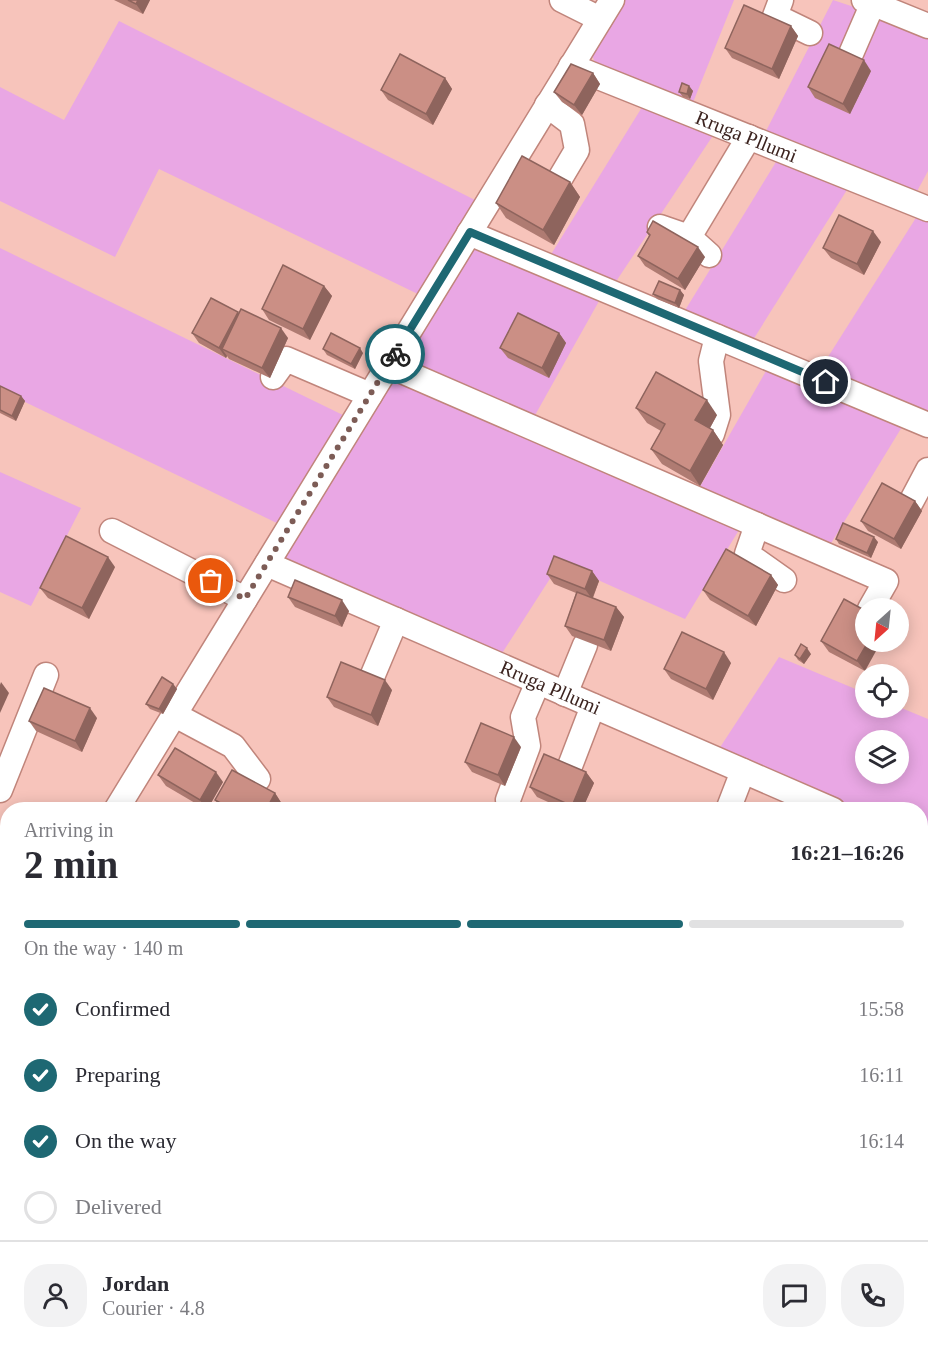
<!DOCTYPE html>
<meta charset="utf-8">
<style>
body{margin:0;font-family:Georgia,serif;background:#f2f2f3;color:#2b2b33;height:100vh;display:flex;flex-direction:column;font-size:22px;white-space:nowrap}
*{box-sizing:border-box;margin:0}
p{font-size:20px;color:#7c7c81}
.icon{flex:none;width:33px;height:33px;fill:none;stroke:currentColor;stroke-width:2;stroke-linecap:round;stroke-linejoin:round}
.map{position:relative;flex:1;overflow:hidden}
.drawer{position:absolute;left:0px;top:802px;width:928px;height:560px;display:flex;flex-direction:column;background:#fff;border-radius:24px 24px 0 0;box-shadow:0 3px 15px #0003}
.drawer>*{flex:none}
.needle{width:39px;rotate:207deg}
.fabs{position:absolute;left:855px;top:598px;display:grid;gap:12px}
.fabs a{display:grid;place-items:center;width:54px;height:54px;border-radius:50%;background:#fff;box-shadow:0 3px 15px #0003;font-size:30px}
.pin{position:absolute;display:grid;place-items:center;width:51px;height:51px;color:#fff;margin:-26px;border:3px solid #fff;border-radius:50%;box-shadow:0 2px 6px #0007}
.courier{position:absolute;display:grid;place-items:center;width:60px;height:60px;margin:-30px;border:4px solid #1e6873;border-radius:50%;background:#fff;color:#222;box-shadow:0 2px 8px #0007}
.summary em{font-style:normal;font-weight:800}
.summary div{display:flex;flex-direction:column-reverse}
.summary{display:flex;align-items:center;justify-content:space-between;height:102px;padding:0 24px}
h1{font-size:39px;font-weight:800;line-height:45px}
.bar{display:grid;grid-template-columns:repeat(4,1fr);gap:9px 6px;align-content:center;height:72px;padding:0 24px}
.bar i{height:8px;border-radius:4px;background:#e1e1e2}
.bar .selected{background:#1e6873}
.bar p{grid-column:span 4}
.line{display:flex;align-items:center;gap:15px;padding:0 24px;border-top:2px solid #e1e1e2}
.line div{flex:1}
.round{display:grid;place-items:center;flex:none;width:63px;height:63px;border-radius:24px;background:#f2f2f3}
ol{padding:0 24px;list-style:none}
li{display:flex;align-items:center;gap:18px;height:66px}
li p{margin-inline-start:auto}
li .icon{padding:6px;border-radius:50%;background:#1e6873;color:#fff;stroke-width:4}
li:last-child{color:#7c7c81}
li i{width:33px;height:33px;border:3px solid #e1e1e2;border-radius:50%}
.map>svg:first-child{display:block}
.green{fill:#e9a7e4;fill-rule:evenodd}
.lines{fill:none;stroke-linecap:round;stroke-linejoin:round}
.canal{stroke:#6886ed;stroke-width:26}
.minor-casing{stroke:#c0857b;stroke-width:27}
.path{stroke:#ba9088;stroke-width:4;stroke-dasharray:4.5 3;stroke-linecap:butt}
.minor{stroke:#fff;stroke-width:24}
.wall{fill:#af7b72}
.shaded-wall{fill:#8e645d}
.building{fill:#cb8f85;stroke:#8e645d;stroke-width:1.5}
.done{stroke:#7d5c56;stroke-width:6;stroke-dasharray:0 10.8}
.route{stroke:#1e6873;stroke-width:8}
.labels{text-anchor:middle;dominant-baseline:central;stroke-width:5;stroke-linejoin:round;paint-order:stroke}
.street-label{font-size:20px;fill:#3c2420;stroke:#f7c4bb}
</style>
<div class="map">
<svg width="928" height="1361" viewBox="0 0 928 1361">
<rect width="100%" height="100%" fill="#f7c4bb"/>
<g class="green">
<path d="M 624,0 L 734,0 L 692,105 L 596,67 L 592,54 Z"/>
<path d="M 833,0 L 854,7 L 859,15 L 872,21 L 882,19 L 928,37 L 928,171 L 915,195 L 765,133 Z"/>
<path d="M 119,21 L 479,202 L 422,296 L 159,169 L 115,257 L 0,201 L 0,87 L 64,120 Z"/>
<path d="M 644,104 L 716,131 L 615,283 L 550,256 Z"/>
<path d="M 779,157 L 850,185 L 753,340 L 684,312 Z"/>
<path d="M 919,213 L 928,217 L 928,414 L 821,368 Z"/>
<path d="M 471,246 L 603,294 L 534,417 L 405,362 L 404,355 Z"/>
<path d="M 0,248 L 347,417 L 283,526 L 0,390 Z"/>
<path d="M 770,364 L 905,422 L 830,545 L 698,490 Z"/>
<path d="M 394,377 L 742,525 L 685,619 L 560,563 L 499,658 L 278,562 Z"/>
<path d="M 0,472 L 81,508 L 31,606 L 0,592 Z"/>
<path d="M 779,657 L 865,693 L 866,708 L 899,707 L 928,719 L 928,844 L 921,841 L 921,810 L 850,810 L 717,752 ZM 866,741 L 898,741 L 898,774 L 866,774 Z"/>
</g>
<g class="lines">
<path class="canal" d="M 921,1251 L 928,1254"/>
<g class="minor-casing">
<g id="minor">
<path d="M 562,0 L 600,19"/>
<path d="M 781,0 L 775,16 L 810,33"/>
<path d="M 864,0 L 928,26"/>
<path d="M 850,56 L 873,3"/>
<path id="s1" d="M 571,66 L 928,209"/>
<path d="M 547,105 L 572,124 L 577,150 L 558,182"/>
<path d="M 660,227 L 689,237 L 709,255"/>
<path d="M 469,233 L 928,425"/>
<path d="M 689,237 L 749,137"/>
<path d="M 388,365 L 886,581 L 870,609"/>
<path d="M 273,377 L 286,359 L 370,395"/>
<path d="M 712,434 L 718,415 L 711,361 L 717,337"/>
<path d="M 910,504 L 928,470"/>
<path d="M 757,525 L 747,554 L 784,580"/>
<path d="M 112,531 L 245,599"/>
<path id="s2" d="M 267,564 L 833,810"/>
<path d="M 372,677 L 396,620"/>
<path d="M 565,694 L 585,645"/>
<path d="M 175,715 L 233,746 L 258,779"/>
<path d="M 570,766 L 593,706"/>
<path d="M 0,790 L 46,675"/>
<path d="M 508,800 L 528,746 L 523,717 L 538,682"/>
<path d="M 116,810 L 612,0"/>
<path d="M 728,810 L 743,771"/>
<path d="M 921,848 L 928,851"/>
<path d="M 0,904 L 8,907"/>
<path d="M 0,1000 L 8,987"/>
<path d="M 921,1278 L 928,1280"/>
<path d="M 280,1354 L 293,1361"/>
<path d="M 652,1361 L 656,1354"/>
<path d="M 680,1361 L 686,1354"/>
</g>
</g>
<path class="path" d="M 921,933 L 928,919"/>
<use href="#minor" class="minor"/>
</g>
<g class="wall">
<path d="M 114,0 L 150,0 L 143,14 Z"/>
<path d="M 791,26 L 798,36 L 779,79 L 732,58 L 725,48 Z"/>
<path d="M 871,71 L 850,114 L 815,98 L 808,87 Z"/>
<path d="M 593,73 L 600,84 L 582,115 L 562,102 L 554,92 Z"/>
<path d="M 445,78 L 452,89 L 433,125 L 388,100 L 381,90 Z"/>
<path d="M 689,86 L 693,91 L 690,99 L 683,97 L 679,92 Z"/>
<path d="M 570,182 L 580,197 L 554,245 L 506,218 L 496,203 Z"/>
<path d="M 647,232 L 705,257 L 685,290 L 645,266 L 638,256 L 649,236 Z"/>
<path d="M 881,242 L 864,275 L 831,258 L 823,248 Z"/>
<path d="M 324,286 L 332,296 L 310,340 L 269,320 L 262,309 Z"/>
<path d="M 680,290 L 684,295 L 679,308 L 657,299 L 653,294 Z"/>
<path d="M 239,313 L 288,338 L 270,378 L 229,359 L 227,356 L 226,358 L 199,343 L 192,333 Z"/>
<path d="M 559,333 L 566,343 L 549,378 L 508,358 L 500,348 Z"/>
<path d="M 323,349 L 363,353 L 355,369 L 327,355 Z"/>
<path d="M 0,386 L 21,396 L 25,401 L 16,421 L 0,413 Z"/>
<path d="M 636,408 L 717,415 L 710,428 L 713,430 L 723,445 L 700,486 L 662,464 L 651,449 L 661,431 L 647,423 Z"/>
<path d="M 915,501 L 922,511 L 901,549 L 868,531 L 861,521 Z"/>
<path d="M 836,539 L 878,542 L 871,558 L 839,544 Z"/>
<path d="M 115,567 L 89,619 L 48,598 L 40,588 Z"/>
<path d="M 592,571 L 599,581 L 593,598 L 616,607 L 624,617 L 611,651 L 572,636 L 565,626 L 576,593 L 554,584 L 547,574 Z"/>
<path d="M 771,575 L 778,585 L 756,626 L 710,600 L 703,590 Z"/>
<path d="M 288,597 L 349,611 L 342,627 L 295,607 Z"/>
<path d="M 844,599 L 865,671 L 829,652 L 821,641 Z"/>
<path d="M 811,654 L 804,664 L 798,660 L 795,655 Z"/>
<path d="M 731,663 L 713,700 L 671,679 L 664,669 Z"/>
<path d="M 173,684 L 177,689 L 163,714 L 150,709 L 146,704 Z"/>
<path d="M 392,690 L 378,726 L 334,707 L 327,697 Z"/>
<path d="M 97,718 L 82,752 L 36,731 L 29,721 Z"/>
<path d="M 521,747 L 505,786 L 472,772 L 465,762 Z"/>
<path d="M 586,772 L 594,783 L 582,810 L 566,810 L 537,797 L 530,787 Z"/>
<path d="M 158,775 L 223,782 L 207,810 L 166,786 Z"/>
<path d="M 275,793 L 282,804 L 279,810 L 222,810 L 215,800 Z"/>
</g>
<g class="shaded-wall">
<path d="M 138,0 L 150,0 L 143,14 L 136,4 Z"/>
<path d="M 791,26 L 798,36 L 779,79 L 772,69 Z"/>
<path d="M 864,60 L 871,71 L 850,114 L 843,104 Z"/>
<path d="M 593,73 L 600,84 L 582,115 L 574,105 Z"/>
<path d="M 445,78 L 452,89 L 433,125 L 426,114 Z"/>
<path d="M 689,86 L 693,91 L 690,99 L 687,94 Z"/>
<path d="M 570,182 L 580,197 L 554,245 L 543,230 Z"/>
<path d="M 873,231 L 881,242 L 864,275 L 857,264 Z"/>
<path d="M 698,247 L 705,257 L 685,290 L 678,279 Z"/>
<path d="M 324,286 L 332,296 L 310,340 L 303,329 Z"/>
<path d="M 680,290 L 684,295 L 679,308 L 675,303 Z"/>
<path d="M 238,312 L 245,322 L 222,349 L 227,356 L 226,358 L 219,348 Z"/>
<path d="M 281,328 L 288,338 L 270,378 L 262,368 Z"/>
<path d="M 559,333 L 566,343 L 549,378 L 542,368 Z"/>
<path d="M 360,348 L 363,353 L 355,369 L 351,364 Z"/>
<path d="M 21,396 L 25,401 L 16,421 L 12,416 Z"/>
<path d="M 707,400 L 717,415 L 706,435 L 695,420 Z"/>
<path d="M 713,430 L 723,445 L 700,486 L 690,471 Z"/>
<path d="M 915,501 L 922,511 L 901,549 L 894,539 Z"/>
<path d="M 874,537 L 878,542 L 871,558 L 867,553 Z"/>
<path d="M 108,557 L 115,567 L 89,619 L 82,608 Z"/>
<path d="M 592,571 L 599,581 L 592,599 L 585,589 Z"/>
<path d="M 771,575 L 778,585 L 756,626 L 748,616 Z"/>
<path d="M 342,600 L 349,611 L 342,627 L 335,616 Z"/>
<path d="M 616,607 L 624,617 L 611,651 L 604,640 Z"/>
<path d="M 868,642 L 881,642 L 865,671 L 857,661 Z"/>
<path d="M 807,648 L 811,654 L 804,664 L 800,659 Z"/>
<path d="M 724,652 L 731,663 L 713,700 L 706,689 Z"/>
<path d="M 385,680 L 392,690 L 378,726 L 371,715 Z"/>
<path d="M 1,682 L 9,693 L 0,713 L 0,685 Z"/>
<path d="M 173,684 L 177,689 L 163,714 L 159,709 Z"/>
<path d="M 90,708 L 97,718 L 82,752 L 75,741 Z"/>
<path d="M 514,737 L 521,747 L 505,786 L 498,775 Z"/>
<path d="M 216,772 L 223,782 L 207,810 L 200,800 Z"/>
<path d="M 586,772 L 594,783 L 582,810 L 575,810 L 572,806 Z"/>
<path d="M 275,793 L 282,804 L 279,810 L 266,810 Z"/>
<path d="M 1,1181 L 8,1190 L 8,1193 L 0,1209 L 0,1184 Z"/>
</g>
<g class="building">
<path d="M 128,0 L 138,0 L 136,4 Z"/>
<path d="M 744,5 L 791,26 L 772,69 L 725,48 Z"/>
<path d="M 829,44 L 864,60 L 843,104 L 808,87 Z"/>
<path d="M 400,54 L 445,78 L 426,114 L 381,90 Z"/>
<path d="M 571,64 L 593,73 L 574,105 L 554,92 Z"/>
<path d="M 682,83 L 689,86 L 687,94 L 679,92 Z"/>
<path d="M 522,156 L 570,182 L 543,230 L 496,203 Z"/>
<path d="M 839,215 L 873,231 L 857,264 L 823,248 Z"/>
<path d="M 653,221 L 698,247 L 678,279 L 638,256 L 650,235 L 647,232 Z"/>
<path d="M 283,265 L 324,286 L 303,329 L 262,309 Z"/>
<path d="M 659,281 L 680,290 L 675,303 L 653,294 Z"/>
<path d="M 211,298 L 238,312 L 219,348 L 192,333 Z"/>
<path d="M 241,309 L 281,328 L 262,368 L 222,349 Z"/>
<path d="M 518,313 L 559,333 L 542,368 L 500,348 Z"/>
<path d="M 331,333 L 360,348 L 351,364 L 323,349 Z"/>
<path d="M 656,372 L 707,400 L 695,420 L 713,430 L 690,471 L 651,449 L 665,424 L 636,408 Z"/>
<path d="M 0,386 L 21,396 L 12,416 L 0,410 Z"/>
<path d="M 882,483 L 915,501 L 894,539 L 861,521 Z"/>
<path d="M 843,523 L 874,537 L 867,553 L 836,539 Z"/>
<path d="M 66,536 L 108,557 L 82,608 L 40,588 Z"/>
<path d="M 726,549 L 771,575 L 748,616 L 703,590 Z"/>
<path d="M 554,556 L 592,571 L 585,589 L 547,574 Z"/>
<path d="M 295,580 L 342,600 L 335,616 L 288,597 Z"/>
<path d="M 577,592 L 616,607 L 604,640 L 565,626 Z"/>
<path d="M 844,599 L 866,611 L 866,642 L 868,642 L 857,661 L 821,641 Z"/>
<path d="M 682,632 L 724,652 L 706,689 L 664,669 Z"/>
<path d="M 801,644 L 807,648 L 800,659 L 795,655 Z"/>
<path d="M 341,662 L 385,680 L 371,715 L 327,697 Z"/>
<path d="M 162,677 L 173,684 L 159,709 L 146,704 Z"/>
<path d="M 44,688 L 90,708 L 75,741 L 29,721 Z"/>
<path d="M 481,723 L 514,737 L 498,775 L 465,762 Z"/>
<path d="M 175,748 L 216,772 L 200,800 L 158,775 Z"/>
<path d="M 544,754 L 586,772 L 572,806 L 530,787 Z"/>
<path d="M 232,770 L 275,793 L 266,810 L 233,810 L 215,800 Z"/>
<path d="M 8,1009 L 8,1023 L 2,1019 Z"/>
<path d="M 234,1354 L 255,1354 L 267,1361 L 231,1361 Z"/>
<path d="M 692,1354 L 751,1354 L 757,1357 L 755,1361 L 689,1361 Z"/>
</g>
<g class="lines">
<path class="done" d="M 211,581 L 245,599 L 395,354"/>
<path class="route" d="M 395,354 L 470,232 L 826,382"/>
</g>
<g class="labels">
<g class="street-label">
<text stroke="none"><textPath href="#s1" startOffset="189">Rruga Pllumi</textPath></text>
<text stroke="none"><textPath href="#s2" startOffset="309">Rruga Pllumi</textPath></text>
</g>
</g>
</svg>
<div class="fabs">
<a><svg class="needle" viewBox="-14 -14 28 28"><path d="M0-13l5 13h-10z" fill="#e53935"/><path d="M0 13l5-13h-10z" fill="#7c7c81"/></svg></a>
<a><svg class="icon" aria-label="locate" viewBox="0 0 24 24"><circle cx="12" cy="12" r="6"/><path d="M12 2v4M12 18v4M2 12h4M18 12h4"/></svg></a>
<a><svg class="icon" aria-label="layers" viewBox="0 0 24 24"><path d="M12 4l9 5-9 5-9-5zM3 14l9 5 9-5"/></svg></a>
</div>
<div class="pin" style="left:211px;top:581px;background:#ea580c"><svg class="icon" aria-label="bag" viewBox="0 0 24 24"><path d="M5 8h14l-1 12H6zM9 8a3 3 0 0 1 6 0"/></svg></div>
<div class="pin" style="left:826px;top:382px;background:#1f2937"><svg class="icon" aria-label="home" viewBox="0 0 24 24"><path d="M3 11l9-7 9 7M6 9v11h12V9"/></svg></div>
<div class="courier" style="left:395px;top:354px"><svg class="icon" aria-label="bike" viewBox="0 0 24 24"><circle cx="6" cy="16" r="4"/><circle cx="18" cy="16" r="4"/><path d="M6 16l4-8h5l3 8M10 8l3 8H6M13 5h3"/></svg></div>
<section class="drawer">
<div class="summary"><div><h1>2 min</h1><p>Arriving in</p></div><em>16:21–16:26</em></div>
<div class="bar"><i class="selected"></i><i class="selected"></i><i class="selected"></i><i></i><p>On the way · 140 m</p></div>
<ol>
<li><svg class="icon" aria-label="check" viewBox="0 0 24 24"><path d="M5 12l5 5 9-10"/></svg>Confirmed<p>15:58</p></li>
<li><svg class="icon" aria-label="check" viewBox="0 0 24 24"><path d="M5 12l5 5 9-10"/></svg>Preparing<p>16:11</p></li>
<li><svg class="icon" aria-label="check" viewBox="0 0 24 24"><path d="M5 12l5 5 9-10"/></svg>On the way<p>16:14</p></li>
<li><i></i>Delivered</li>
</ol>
<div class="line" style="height:108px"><a class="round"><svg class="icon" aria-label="person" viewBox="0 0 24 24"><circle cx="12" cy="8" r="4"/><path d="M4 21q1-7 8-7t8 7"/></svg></a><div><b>Jordan</b><p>Courier · 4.8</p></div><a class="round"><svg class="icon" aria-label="chat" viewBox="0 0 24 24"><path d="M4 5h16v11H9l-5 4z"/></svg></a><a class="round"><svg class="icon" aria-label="phone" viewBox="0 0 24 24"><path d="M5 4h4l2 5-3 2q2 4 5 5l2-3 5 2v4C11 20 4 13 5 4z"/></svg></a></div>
</section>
</div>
